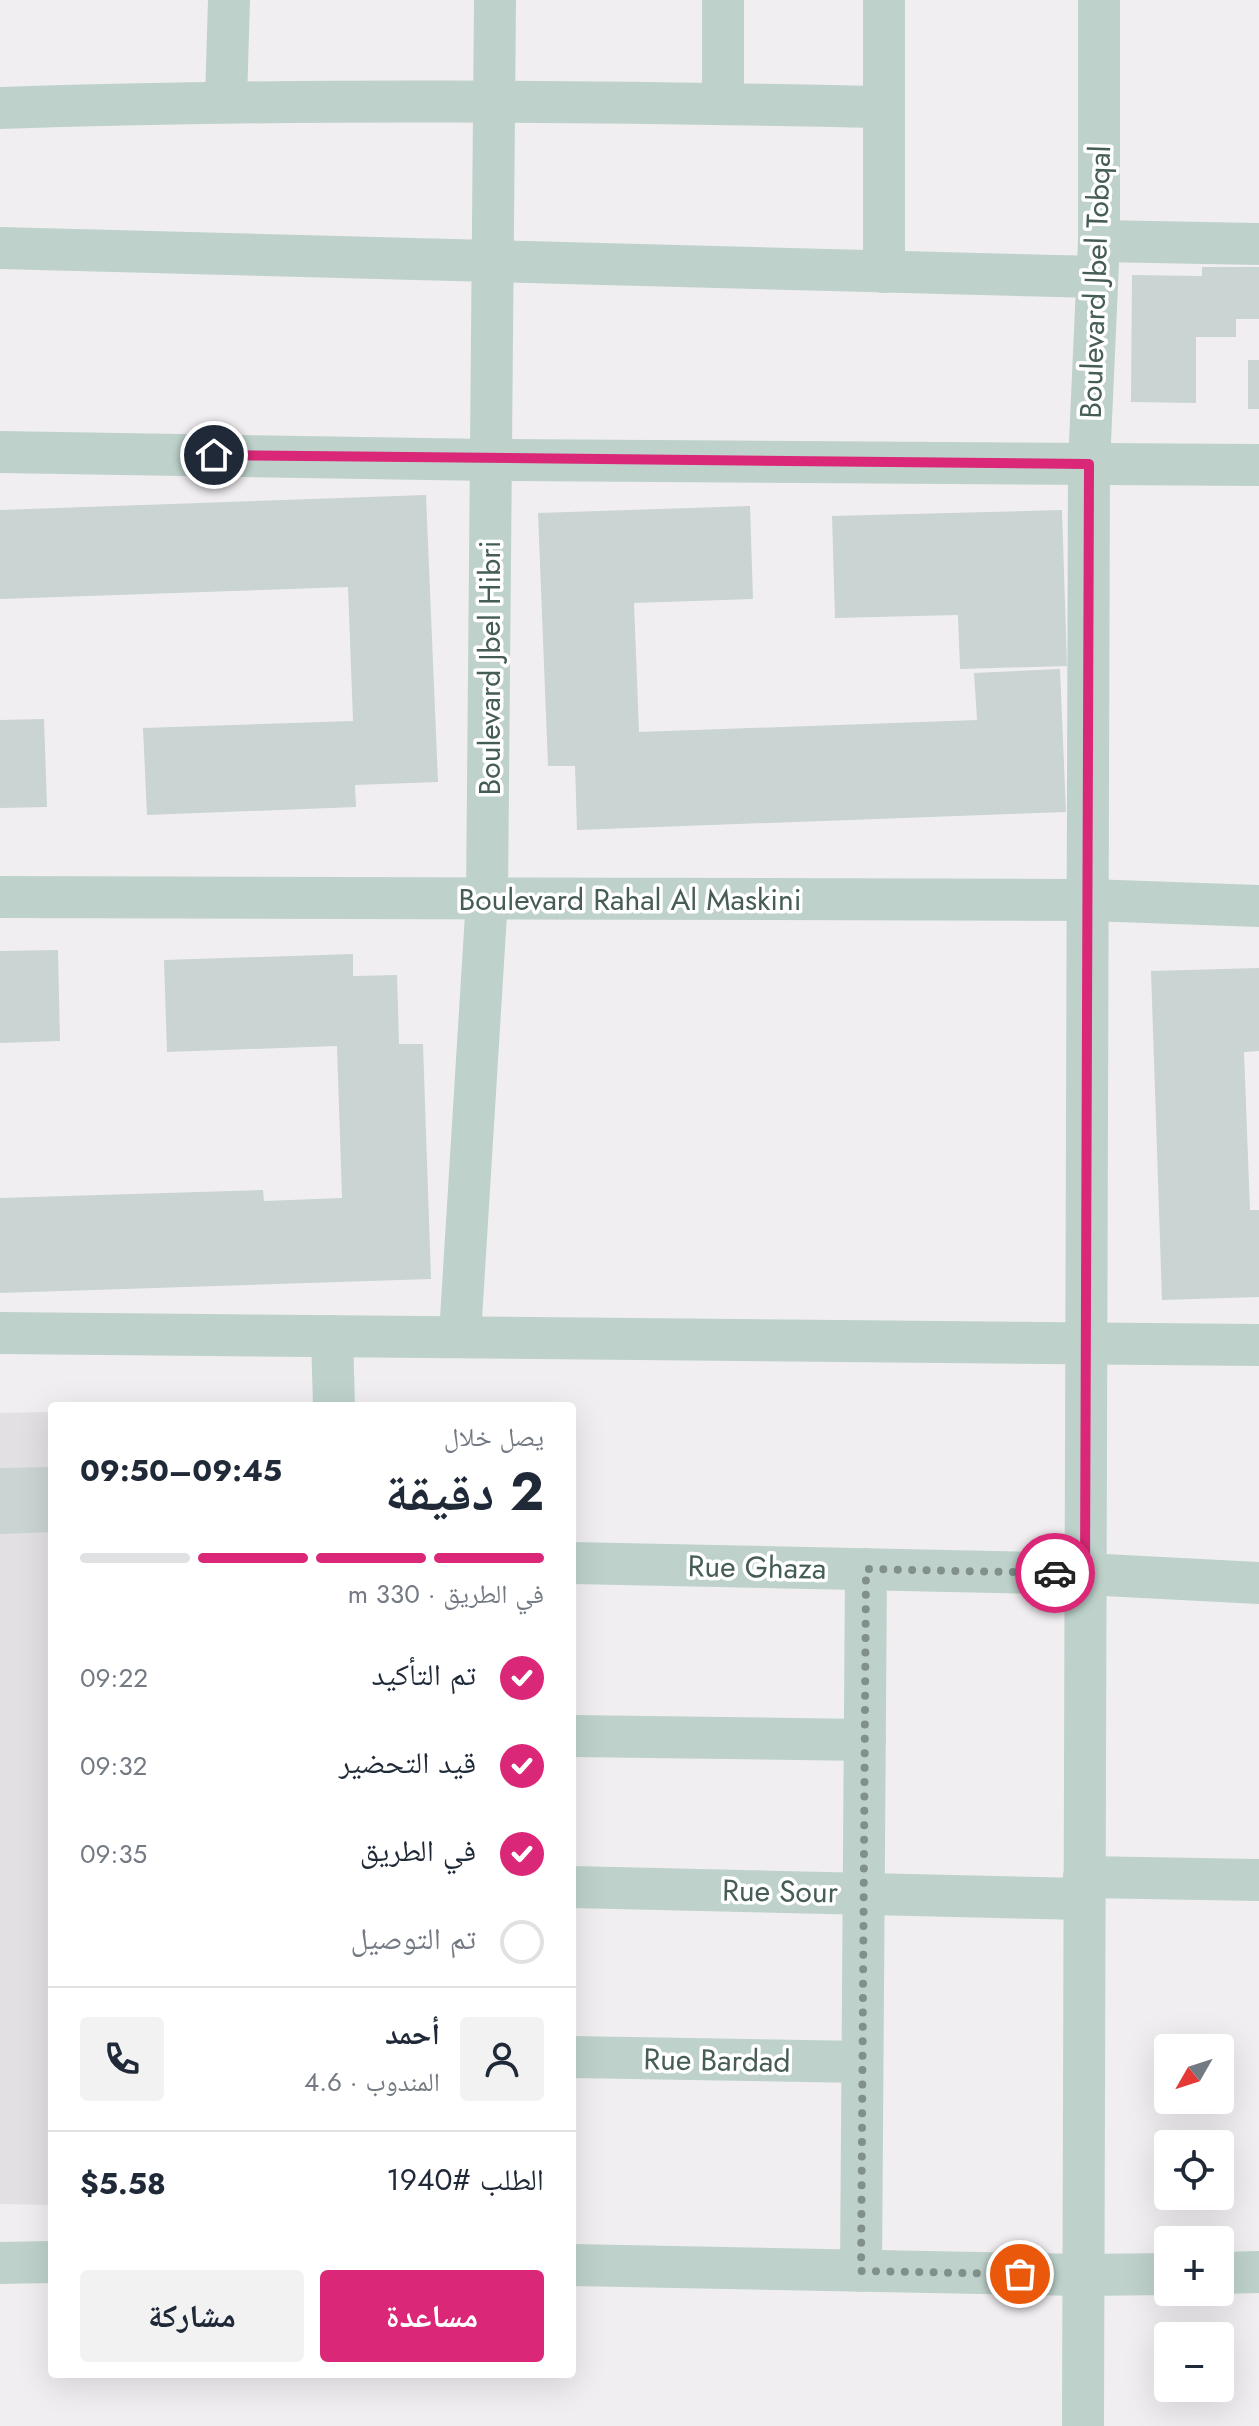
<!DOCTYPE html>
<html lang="ar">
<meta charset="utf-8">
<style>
body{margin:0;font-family:Jost,"Noto Naskh Arabic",sans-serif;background:#f2f2f3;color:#1f2937;direction:rtl;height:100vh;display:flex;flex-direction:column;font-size:30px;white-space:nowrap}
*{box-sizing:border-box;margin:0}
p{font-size:26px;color:#747a83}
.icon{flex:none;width:44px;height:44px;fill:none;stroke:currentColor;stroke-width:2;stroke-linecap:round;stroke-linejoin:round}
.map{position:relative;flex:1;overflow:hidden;direction:ltr}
.side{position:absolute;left:48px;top:1402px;width:528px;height:976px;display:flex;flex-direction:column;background:#fff;border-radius:8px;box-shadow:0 8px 32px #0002;direction:rtl}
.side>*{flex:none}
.needle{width:52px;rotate:231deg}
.tools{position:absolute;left:1154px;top:2034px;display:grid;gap:16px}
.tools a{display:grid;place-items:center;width:80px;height:80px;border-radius:8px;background:#fff;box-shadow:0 8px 32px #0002;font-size:40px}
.pin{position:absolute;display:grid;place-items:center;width:68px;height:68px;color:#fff;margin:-34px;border:4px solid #fff;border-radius:50%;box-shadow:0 2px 8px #0007}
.courier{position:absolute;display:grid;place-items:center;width:80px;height:80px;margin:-40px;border:6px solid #db2777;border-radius:50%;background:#fff;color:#222;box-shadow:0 2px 10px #0007}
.head em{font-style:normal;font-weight:700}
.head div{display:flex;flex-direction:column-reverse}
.head{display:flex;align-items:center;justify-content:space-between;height:136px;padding:0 32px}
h1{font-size:52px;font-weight:700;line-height:60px}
.bar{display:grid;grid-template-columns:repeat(4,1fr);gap:12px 8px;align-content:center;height:96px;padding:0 32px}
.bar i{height:10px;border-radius:6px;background:#e0e1e3}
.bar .active{background:#db2777}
.bar p{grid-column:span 4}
.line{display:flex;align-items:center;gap:20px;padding:0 32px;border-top:2px solid #e0e1e3}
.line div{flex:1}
.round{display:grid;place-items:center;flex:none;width:84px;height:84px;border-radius:8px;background:#f2f2f3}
ol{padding:0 32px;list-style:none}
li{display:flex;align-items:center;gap:24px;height:88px}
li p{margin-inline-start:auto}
li .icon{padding:8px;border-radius:50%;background:#db2777;color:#fff;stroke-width:4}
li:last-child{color:#747a83}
li i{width:44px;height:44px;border:4px solid #e0e1e3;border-radius:50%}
.cta{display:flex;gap:16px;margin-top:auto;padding:16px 32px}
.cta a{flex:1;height:92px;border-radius:8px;background:#db2777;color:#fff;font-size:32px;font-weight:700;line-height:92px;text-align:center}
.cta a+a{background:#f2f2f3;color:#1f2937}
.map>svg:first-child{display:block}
.education{fill:#e2e0e3}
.building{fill:#cad4d2}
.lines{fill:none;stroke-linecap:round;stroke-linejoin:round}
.minor{stroke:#bed2cb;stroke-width:42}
.done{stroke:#81908c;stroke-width:8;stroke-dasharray:0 14.4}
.route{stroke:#db2777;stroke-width:10}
.labels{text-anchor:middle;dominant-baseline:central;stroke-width:7;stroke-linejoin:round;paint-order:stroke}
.street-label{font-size:30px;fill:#455d55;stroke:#fff}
</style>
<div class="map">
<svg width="1259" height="2426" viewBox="0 0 1259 2426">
<rect width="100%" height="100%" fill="#f1eef1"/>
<path class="education" d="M 52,1412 L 52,2205 L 0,2204 L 0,1413 Z"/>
<g class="building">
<path d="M 1202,267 L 1259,267 L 1259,319 L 1236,319 L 1236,337 L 1196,337 L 1196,403 L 1131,402 L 1132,275 L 1202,276 Z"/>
<rect x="1248" y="360" width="11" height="49"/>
<path d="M 426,495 L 438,782 L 355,785 L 356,807 L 147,815 L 143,728 L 353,721 L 348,587 L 0,599 L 0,510 Z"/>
<path d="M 750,506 L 753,599 L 634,603 L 639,732 L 977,720 L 974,673 L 1060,669 L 1066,812 L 577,830 L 575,766 L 548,766 L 538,513 Z"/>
<path d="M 1062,510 L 1067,666 L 960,669 L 958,615 L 835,618 L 832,516 Z"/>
<path d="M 44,719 L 47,807 L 0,808 L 0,720 Z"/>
<path d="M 58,950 L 60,1041 L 0,1043 L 0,951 Z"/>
<path d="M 353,954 L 353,976 L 397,975 L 399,1044 L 423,1044 L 431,1279 L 0,1293 L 0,1198 L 263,1190 L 264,1201 L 342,1198 L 337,1046 L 167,1052 L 164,960 Z"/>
<path d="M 1259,968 L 1259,1051 L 1244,1052 L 1250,1210 L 1259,1210 L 1259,1297 L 1162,1300 L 1151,971 Z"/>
<path d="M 52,1467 L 52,1532 L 0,1534 L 0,1468 Z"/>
</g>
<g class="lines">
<g class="minor">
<path d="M 226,100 L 229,0"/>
<path d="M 723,104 L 723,0"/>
<path d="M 0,108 C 295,98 589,101 884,107"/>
<path d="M 1099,241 L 1259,244"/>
<path d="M 0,248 L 1096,277"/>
<path d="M 884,272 L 884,0"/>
<path d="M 0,452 L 490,460 L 1259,465"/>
<path d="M 0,897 L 1089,900 L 1259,906"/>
<path d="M 0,1333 L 1259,1345"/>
<path d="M 460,1335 L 487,898 L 495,0"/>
<path d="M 332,1336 L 334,1406"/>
<path d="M 572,1563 L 1085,1574 L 1259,1583"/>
<path d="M 572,1736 L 865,1740"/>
<path d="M 1084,1877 L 1259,1880"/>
<path d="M 572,1887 L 1084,1899"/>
<path d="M 572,2057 L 862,2062"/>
<path d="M 0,2263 L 52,2262"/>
<path d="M 572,2265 L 1084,2275 L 1168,2274"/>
<path d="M 861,2271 L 866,1569"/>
<path d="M 1220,2273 L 1259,2272"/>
<path d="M 1083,2426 L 1089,464 L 1099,241 L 1099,0"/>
</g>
</g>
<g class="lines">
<path class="done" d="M 1020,2274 L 861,2271 L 866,1569 L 1055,1573"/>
<path class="route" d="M 214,455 L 1089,464 L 1085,1574 L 1055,1573"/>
</g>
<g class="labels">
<g class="street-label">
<text transform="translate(1095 282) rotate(-88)">Boulevard Jbel Tobqal</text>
<text transform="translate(489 668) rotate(-90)">Boulevard Jbel Hibri</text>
<text x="630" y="899">Boulevard Rahal Al Maskini</text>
<text transform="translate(757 1567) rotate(1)">Rue Ghaza</text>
<text transform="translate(780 1891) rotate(1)">Rue Sour</text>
<text transform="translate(717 2060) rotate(1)">Rue Bardad</text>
</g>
</g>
</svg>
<div class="tools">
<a><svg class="needle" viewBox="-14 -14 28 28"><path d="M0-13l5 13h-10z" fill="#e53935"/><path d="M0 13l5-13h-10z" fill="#747a83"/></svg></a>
<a><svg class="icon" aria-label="locate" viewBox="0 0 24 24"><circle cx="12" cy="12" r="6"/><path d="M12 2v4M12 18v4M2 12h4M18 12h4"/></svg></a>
<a>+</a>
<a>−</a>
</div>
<div class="pin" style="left:1020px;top:2274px;background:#ea580c"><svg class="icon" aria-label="bag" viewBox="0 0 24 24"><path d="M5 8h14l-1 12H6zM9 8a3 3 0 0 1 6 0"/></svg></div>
<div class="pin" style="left:214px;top:455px;background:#1f2937"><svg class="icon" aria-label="home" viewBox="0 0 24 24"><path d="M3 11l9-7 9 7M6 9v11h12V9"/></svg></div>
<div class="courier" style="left:1055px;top:1573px"><svg class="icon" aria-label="car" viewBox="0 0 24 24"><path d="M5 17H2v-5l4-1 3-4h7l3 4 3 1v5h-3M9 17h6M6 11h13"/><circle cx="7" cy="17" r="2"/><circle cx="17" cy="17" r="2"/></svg></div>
<section class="side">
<div class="head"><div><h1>2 دقيقة</h1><p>يصل خلال</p></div><em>09:45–09:50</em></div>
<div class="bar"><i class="active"></i><i class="active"></i><i class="active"></i><i></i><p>في الطريق · 330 m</p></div>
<ol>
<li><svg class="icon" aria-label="check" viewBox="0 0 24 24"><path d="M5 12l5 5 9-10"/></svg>تم التأكيد<p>09:22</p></li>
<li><svg class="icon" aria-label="check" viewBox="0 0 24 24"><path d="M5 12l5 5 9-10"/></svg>قيد التحضير<p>09:32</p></li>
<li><svg class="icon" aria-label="check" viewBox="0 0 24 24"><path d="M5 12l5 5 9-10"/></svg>في الطريق<p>09:35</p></li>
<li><i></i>تم التوصيل</li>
</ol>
<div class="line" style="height:144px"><a class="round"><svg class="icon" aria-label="person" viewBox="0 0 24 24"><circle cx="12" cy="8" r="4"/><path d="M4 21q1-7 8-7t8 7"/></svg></a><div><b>أحمد</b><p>المندوب · 4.6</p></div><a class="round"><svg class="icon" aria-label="phone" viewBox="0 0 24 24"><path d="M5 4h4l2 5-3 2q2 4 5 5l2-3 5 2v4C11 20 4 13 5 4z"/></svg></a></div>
<div class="line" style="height:104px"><div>الطلب #1940</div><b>$5.58</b></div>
<div class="cta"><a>مساعدة</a><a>مشاركة</a></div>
</section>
</div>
